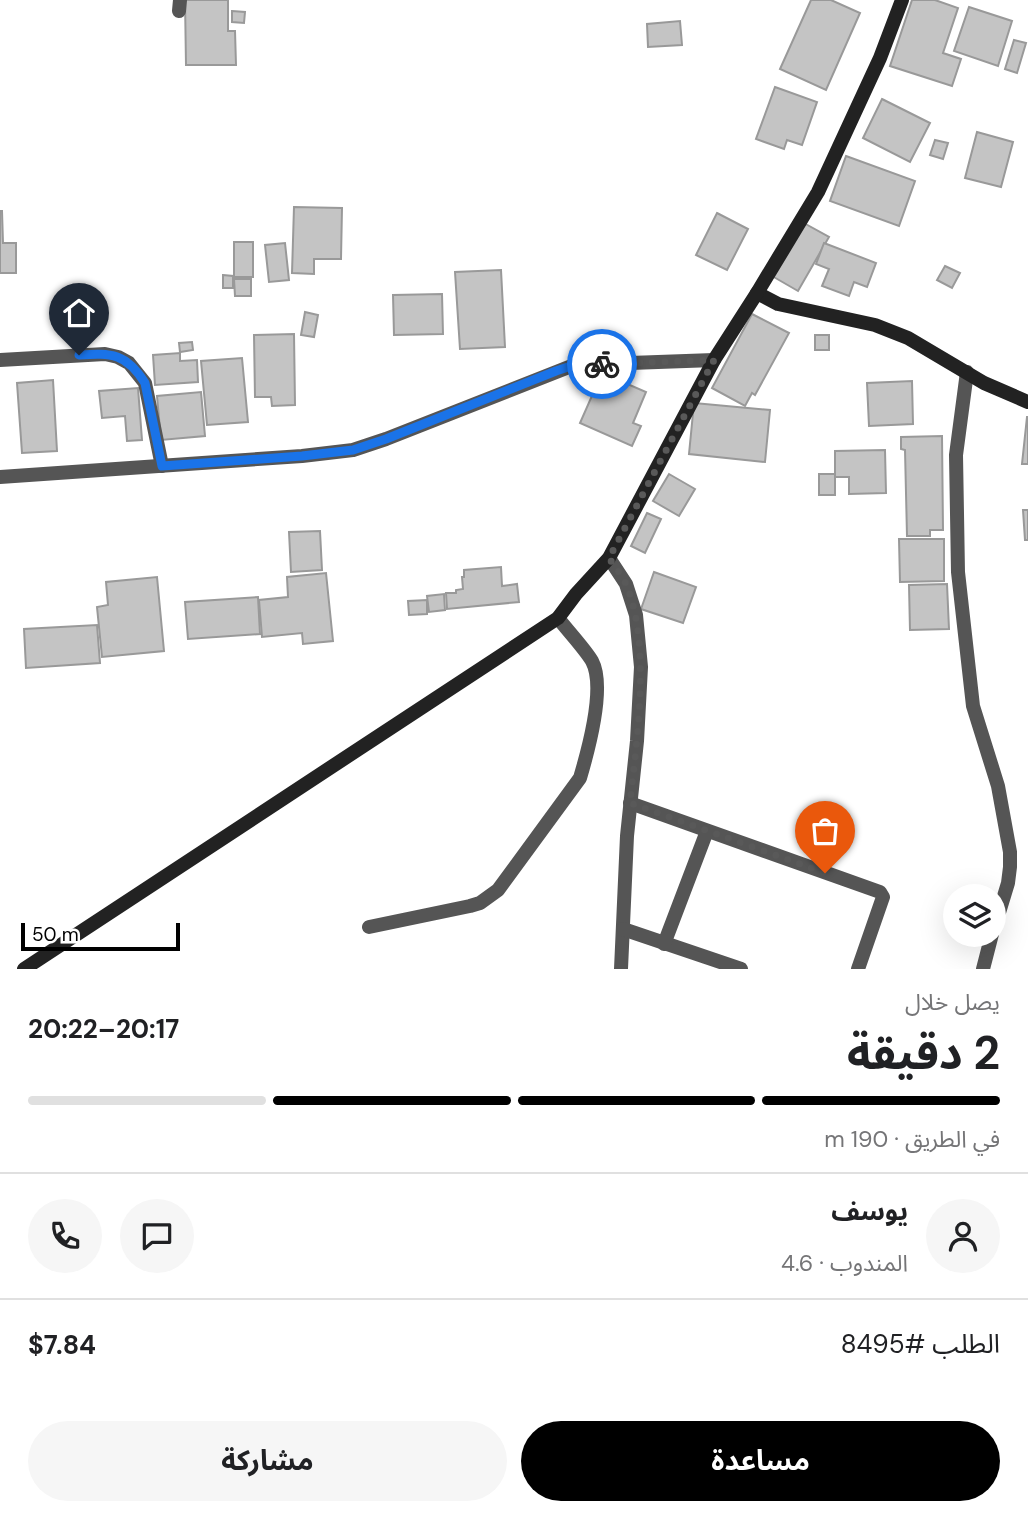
<!DOCTYPE html>
<html lang="ar">
<meta charset="utf-8">
<style>
body{margin:0;font-family:"DM Sans","Noto Sans Arabic",sans-serif;background:#f6f6f6;color:#202124;direction:rtl;height:100vh;display:flex;flex-direction:column;font-size:26px;white-space:nowrap}
*{box-sizing:border-box;margin:0}
p{font-size:23px;color:#757577}
.icon{flex:none;width:38px;height:38px;fill:none;stroke:currentColor;stroke-width:2;stroke-linecap:round;stroke-linejoin:round}
.map{position:relative;height:969px;overflow:hidden;direction:ltr}
.drawer{display:flex;flex-direction:column;background:#fff;flex:1}
.drawer>*{flex:none}
.controls{position:absolute;left:943px;top:884px;display:grid;gap:14px}
.controls a{display:grid;place-items:center;width:63px;height:63px;border-radius:50%;background:#fff;box-shadow:0 7px 28px #0002;font-size:35px}
.scale{position:absolute;left:21px;bottom:18px;width:159px;box-sizing:border-box;padding-left:7px;border:4px solid #000;border-top:0;font-size:19px;line-height:24px;white-space:nowrap;color:#000;-webkit-text-stroke:5px #fff;paint-order:stroke}
.pin{position:absolute;display:grid;place-items:center;width:60px;height:60px;color:#fff;margin:-72px -30px;border-radius:50% 50% 50% 0;rotate:-45deg;box-shadow:0 0 7px #0007}
.pin .icon{rotate:45deg}
.courier{position:absolute;display:grid;place-items:center;width:70px;height:70px;margin:-35px;border:5px solid #1a73e8;border-radius:50%;background:#fff;color:#222;box-shadow:0 2px 9px #0007}
.summary em{font-style:normal;font-weight:700}
.summary div{display:flex;flex-direction:column-reverse}
.summary{display:flex;align-items:center;justify-content:space-between;height:119px;padding:0 28px}
h1{font-size:46px;font-weight:700;line-height:52px}
.bar{display:grid;grid-template-columns:repeat(4,1fr);gap:10px 7px;align-content:center;height:84px;padding:0 28px}
.bar i{height:9px;border-radius:5px;background:#e0e0e0}
.bar .current{background:#000}
.bar p{grid-column:span 4}
.line{display:flex;align-items:center;gap:18px;padding:0 28px;border-top:2px solid #e0e0e0}
.line div{flex:1}
.round{display:grid;place-items:center;flex:none;width:74px;height:74px;border-radius:37px;background:#f6f6f6}
.cta{display:flex;gap:14px;margin-top:auto;padding:14px 28px}
.cta a{flex:1;height:80px;border-radius:42px;background:#000;color:#fff;font-size:28px;font-weight:700;line-height:80px;text-align:center}
.cta a+a{background:#f6f6f6;color:#202124}
.map>svg:first-child{display:block}
.building{fill:#c4c4c4;stroke:#999;stroke-width:2}
.lines{fill:none;stroke-linecap:round;stroke-linejoin:round}
.street{stroke:#555;stroke-width:14}
.secondary{stroke:#222;stroke-width:14}
.done{stroke:#595959;stroke-width:7;stroke-dasharray:0 12.6}
.route{stroke:#1a73e8;stroke-width:9}
</style>
<div class="map">
<svg width="1028" height="969" viewBox="0 0 1028 969">
<rect width="100%" height="100%" fill="#fff"/>
<g class="building">
<path d="M 185,0 L 228,0 L 228,31 L 235,31 L 236,65 L 186,65 Z"/>
<path d="M 811,0 L 831,0 L 860,13 L 826,90 L 780,69 Z"/>
<path d="M 912,0 L 935,0 L 958,8 L 943,53 L 961,59 L 952,86 L 890,66 Z"/>
<path d="M 969,7 L 1012,21 L 998,66 L 954,51 Z"/>
<path d="M 232,11 L 245,12 L 244,23 L 232,22 Z"/>
<path d="M 680,21 L 682,45 L 648,47 L 647,24 Z"/>
<path d="M 1014,40 L 1026,43 L 1017,73 L 1005,69 Z"/>
<path d="M 775,87 L 817,102 L 802,145 L 787,140 L 784,149 L 756,139 Z"/>
<path d="M 882,99 L 930,123 L 910,162 L 863,138 Z"/>
<path d="M 977,132 L 1013,142 L 1001,187 L 965,178 Z"/>
<path d="M 935,140 L 948,143 L 943,159 L 930,155 Z"/>
<path d="M 846,156 L 915,181 L 899,226 L 830,201 Z"/>
<path d="M 294,207 L 342,208 L 341,259 L 314,259 L 314,274 L 292,273 Z"/>
<path d="M 0,211 L 2,211 L 3,243 L 16,243 L 16,273 L 0,273 Z"/>
<path d="M 717,213 L 748,229 L 727,270 L 696,255 Z"/>
<path d="M 802,222 L 829,237 L 798,291 L 772,276 Z"/>
<rect x="234" y="242" width="19" height="35"/>
<path d="M 285,243 L 289,280 L 269,282 L 265,245 Z"/>
<path d="M 824,243 L 876,263 L 867,287 L 854,282 L 849,296 L 822,286 L 829,269 L 816,264 Z"/>
<path d="M 945,266 L 960,273 L 952,288 L 937,280 Z"/>
<path d="M 501,270 L 505,347 L 460,349 L 455,272 Z"/>
<path d="M 223,275 L 233,276 L 233,288 L 223,288 Z"/>
<path d="M 234,279 L 251,279 L 251,296 L 235,296 Z"/>
<path d="M 442,294 L 443,334 L 394,335 L 393,295 Z"/>
<path d="M 305,312 L 318,315 L 314,337 L 301,335 Z"/>
<path d="M 752,314 L 789,333 L 755,395 L 752,393 L 745,406 L 712,388 Z"/>
<path d="M 294,334 L 295,405 L 272,406 L 271,397 L 255,397 L 254,335 Z"/>
<rect x="815" y="335" width="14" height="15"/>
<path d="M 192,342 L 193,350 L 180,352 L 179,343 Z"/>
<path d="M 180,353 L 180,361 L 197,360 L 198,382 L 155,385 L 153,355 Z"/>
<path d="M 242,358 L 248,422 L 207,425 L 201,361 Z"/>
<path d="M 602,373 L 646,392 L 633,423 L 641,426 L 632,446 L 580,423 Z"/>
<path d="M 53,380 L 57,451 L 22,453 L 17,383 Z"/>
<path d="M 912,381 L 913,424 L 869,426 L 867,383 Z"/>
<path d="M 138,388 L 142,440 L 127,441 L 125,416 L 102,418 L 99,391 Z"/>
<path d="M 201,392 L 205,436 L 161,440 L 157,396 Z"/>
<path d="M 694,403 L 770,410 L 765,462 L 689,454 Z"/>
<path d="M 1027,417 L 1028,417 L 1028,464 L 1022,464 Z"/>
<path d="M 942,436 L 943,530 L 930,530 L 930,536 L 907,536 L 905,450 L 901,449 L 901,437 Z"/>
<path d="M 885,450 L 886,493 L 849,494 L 849,477 L 835,477 L 835,451 Z"/>
<path d="M 669,474 L 695,489 L 679,516 L 653,501 Z"/>
<rect x="819" y="474" width="16" height="21"/>
<path d="M 1023,510 L 1028,510 L 1028,540 L 1025,540 Z"/>
<path d="M 647,513 L 661,519 L 645,553 L 631,546 Z"/>
<path d="M 320,531 L 322,570 L 291,572 L 289,532 Z"/>
<path d="M 899,539 L 944,539 L 944,581 L 900,582 Z"/>
<path d="M 501,567 L 502,586 L 517,584 L 519,602 L 447,609 L 446,593 L 456,593 L 456,590 L 463,589 L 462,577 L 464,577 L 464,570 Z"/>
<path d="M 654,572 L 696,587 L 683,623 L 641,609 Z"/>
<path d="M 326,573 L 333,641 L 303,644 L 302,633 L 262,637 L 259,600 L 288,597 L 287,577 Z"/>
<path d="M 157,577 L 164,651 L 102,657 L 97,607 L 108,605 L 106,582 Z"/>
<path d="M 947,584 L 949,629 L 910,630 L 909,585 Z"/>
<path d="M 444,594 L 445,610 L 429,612 L 427,596 Z"/>
<path d="M 258,597 L 260,634 L 188,639 L 185,602 Z"/>
<path d="M 427,600 L 427,614 L 409,615 L 408,601 Z"/>
<path d="M 97,625 L 100,663 L 26,668 L 24,629 Z"/>
</g>
<g class="lines">
<g class="street">
<path d="M 179,11 L 180,0"/>
<path d="M 0,360 L 105,354 L 118,357 L 129,363 L 145,383 L 162,466"/>
<path d="M 967,372 L 956,455 L 958,572 L 973,706 L 998,786 L 1010,852 L 1010,867 L 1008,883 L 994,929"/>
<path d="M 0,477 L 302,456 L 353,450 L 386,439 L 574,365 L 714,360"/>
<path d="M 609,558 L 626,584 L 636,615 L 641,667 L 637,741 L 627,836 L 621,969"/>
<path d="M 630,803 L 880,892 L 883,897 L 858,969"/>
<path d="M 369,927 L 470,906 L 480,903 L 498,890 L 580,778 C 588,751 606,687 592,661 C 585,649 568,631 558,618"/>
<path d="M 623,929 L 741,969"/>
<path d="M 664,944 L 707,831"/>
<path d="M 983,969 L 992,934"/>
</g>
<g class="secondary">
<path d="M 757,293 L 778,304 L 875,325 L 908,338 L 984,383 L 1028,402"/>
<path d="M 24,969 L 558,618 L 576,594 L 609,558 L 714,360 L 757,293 L 818,192 L 880,58 L 902,0"/>
</g>
</g>
<g class="lines">
<path class="done" d="M 602,364 L 714,360 L 609,558 C 615,567 623,577 627,586 C 651,649 637,737 630,803 L 825,873"/>
<path class="route" d="M 79,355 C 112,353 126,353 145,383 L 162,466 L 302,456 L 353,450 L 386,439 L 556,371 L 574,365 L 602,364"/>
</g>
</svg>
<div class="controls">
<a><svg class="icon" aria-label="layers" viewBox="0 0 24 24"><path d="M12 4l9 5-9 5-9-5zM3 14l9 5 9-5"/></svg></a>
</div>
<div class="scale">50 m</div>
<div class="pin" style="left:825px;top:873px;background:#ea580c"><svg class="icon" aria-label="bag" viewBox="0 0 24 24"><path d="M5 8h14l-1 12H6zM9 8a3 3 0 0 1 6 0"/></svg></div>
<div class="pin" style="left:79px;top:355px;background:#1f2937"><svg class="icon" aria-label="home" viewBox="0 0 24 24"><path d="M3 11l9-7 9 7M6 9v11h12V9"/></svg></div>
<div class="courier" style="left:602px;top:364px"><svg class="icon" aria-label="bike" viewBox="0 0 24 24"><circle cx="6" cy="16" r="4"/><circle cx="18" cy="16" r="4"/><path d="M6 16l4-8h5l3 8M10 8l3 8H6M13 5h3"/></svg></div>
</div>
<section class="drawer">
<div class="summary"><div><h1>2 دقيقة</h1><p>يصل خلال</p></div><em>20:17–20:22</em></div>
<div class="bar"><i class="current"></i><i class="current"></i><i class="current"></i><i></i><p>في الطريق · 190 m</p></div>
<div class="line" style="height:126px"><a class="round"><svg class="icon" aria-label="person" viewBox="0 0 24 24"><circle cx="12" cy="8" r="4"/><path d="M4 21q1-7 8-7t8 7"/></svg></a><div><b>يوسف</b><p>المندوب · 4.6</p></div><a class="round"><svg class="icon" aria-label="chat" viewBox="0 0 24 24"><path d="M4 5h16v11H9l-5 4z"/></svg></a><a class="round"><svg class="icon" aria-label="phone" viewBox="0 0 24 24"><path d="M5 4h4l2 5-3 2q2 4 5 5l2-3 5 2v4C11 20 4 13 5 4z"/></svg></a></div>
<div class="line" style="height:91px"><div>الطلب #8495</div><b>$7.84</b></div>
<div class="cta"><a>مساعدة</a><a>مشاركة</a></div>
</section>
